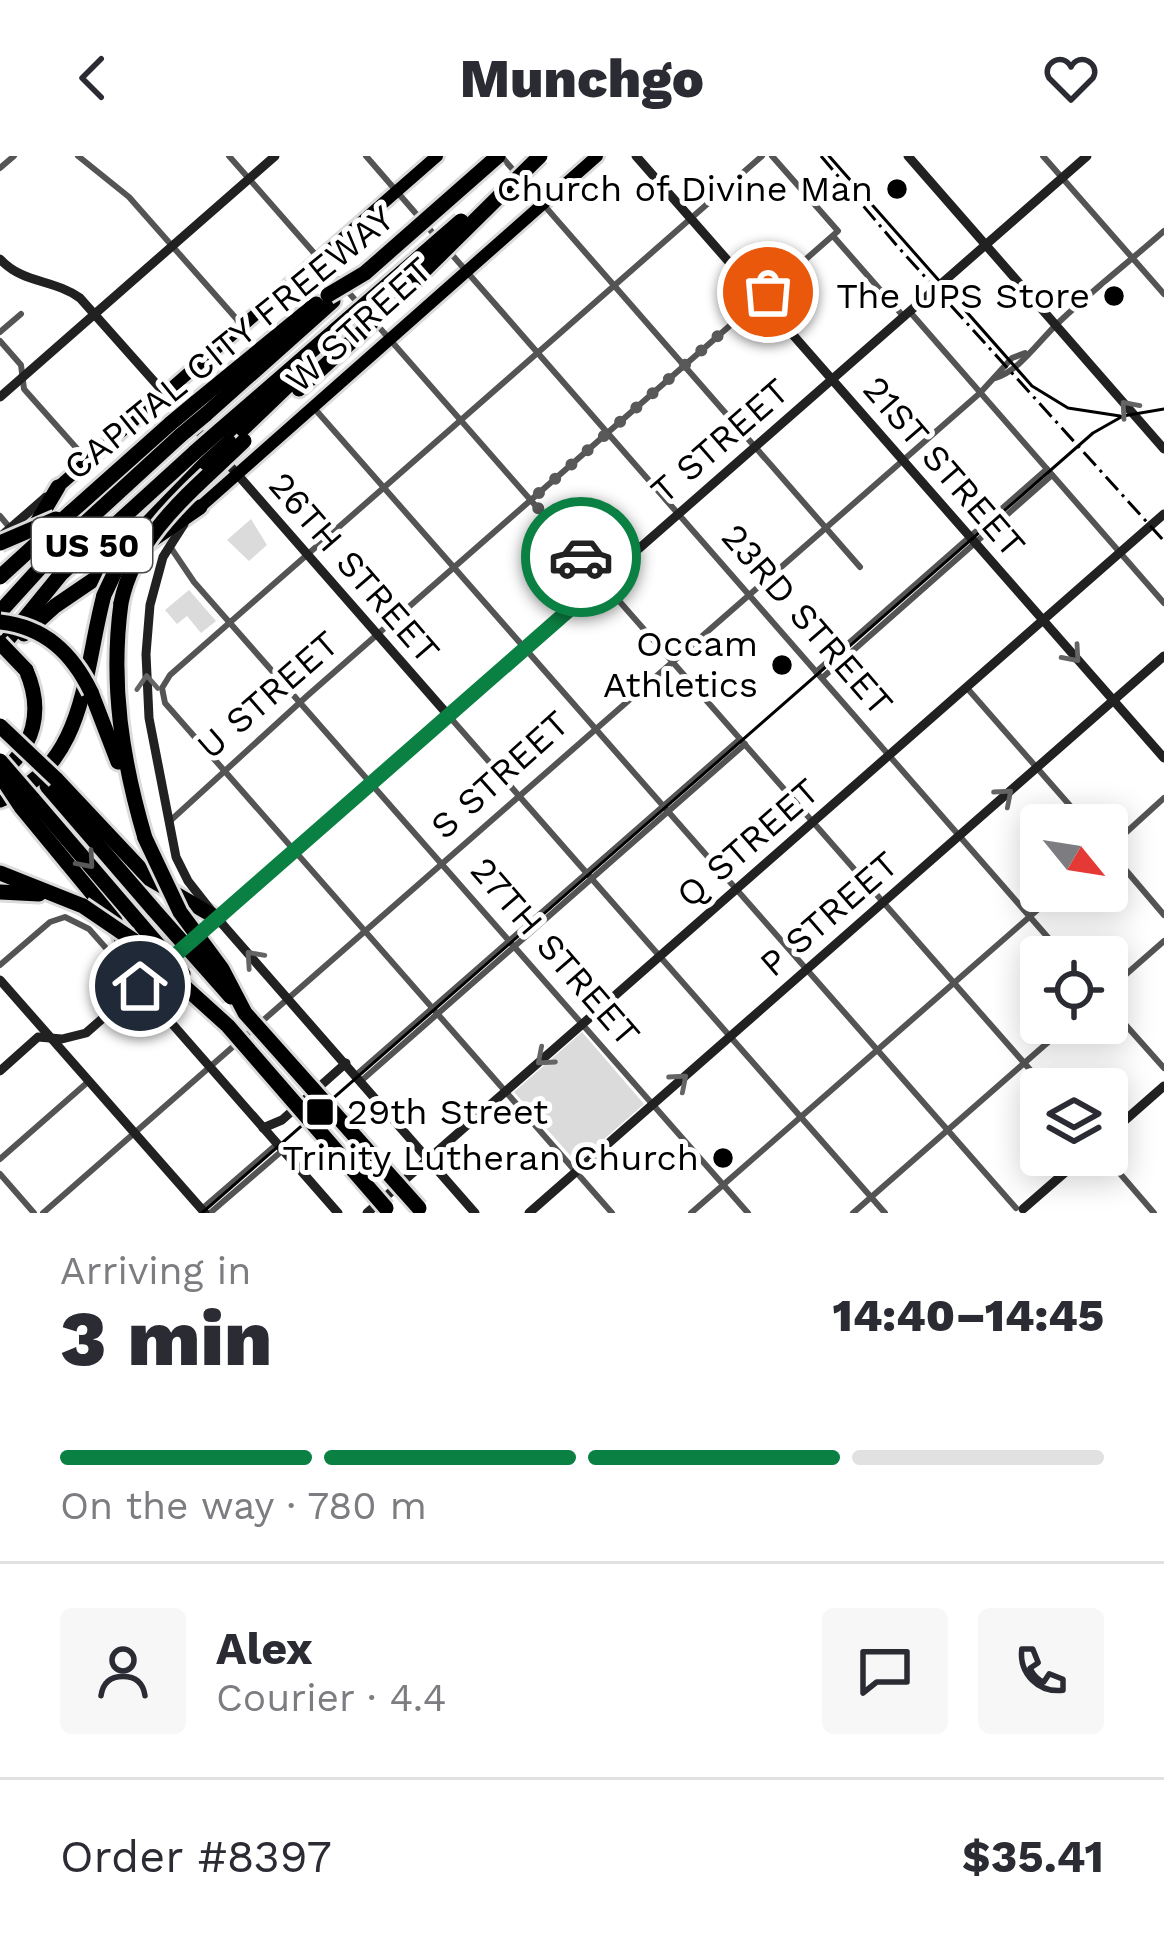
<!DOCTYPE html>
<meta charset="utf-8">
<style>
body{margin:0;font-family:"Work Sans",sans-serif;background:#f7f7f7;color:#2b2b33;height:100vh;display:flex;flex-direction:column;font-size:45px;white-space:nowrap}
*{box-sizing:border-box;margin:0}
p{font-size:39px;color:#7c7c81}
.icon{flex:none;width:66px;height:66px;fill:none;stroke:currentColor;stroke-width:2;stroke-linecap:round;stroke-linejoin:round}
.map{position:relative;height:1057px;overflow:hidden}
.panel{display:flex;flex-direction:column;background:#fff;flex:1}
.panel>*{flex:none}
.needle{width:78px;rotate:120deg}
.buttons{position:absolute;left:1020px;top:648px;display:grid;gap:24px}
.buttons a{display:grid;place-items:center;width:108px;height:108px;border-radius:12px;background:#fff;box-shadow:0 6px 30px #0003;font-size:60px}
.pin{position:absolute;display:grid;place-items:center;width:102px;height:102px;color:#fff;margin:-51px;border:6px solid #fff;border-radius:50%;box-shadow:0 3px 12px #0007}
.courier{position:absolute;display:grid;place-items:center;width:120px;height:120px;margin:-60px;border:9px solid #0b8043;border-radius:50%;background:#fff;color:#222;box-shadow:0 3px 15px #0007}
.summary em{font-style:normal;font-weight:800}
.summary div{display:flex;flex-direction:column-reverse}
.summary{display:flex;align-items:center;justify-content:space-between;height:204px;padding:0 60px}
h1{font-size:78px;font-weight:800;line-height:90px}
.bar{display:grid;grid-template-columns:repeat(4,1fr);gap:18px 12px;align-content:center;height:144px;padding:0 60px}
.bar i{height:15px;border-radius:9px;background:#e1e1e2}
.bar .selected{background:#0b8043}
.bar p{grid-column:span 4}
.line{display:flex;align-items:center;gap:30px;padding:0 60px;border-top:3px solid #e1e1e2}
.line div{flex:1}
.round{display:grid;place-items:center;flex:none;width:126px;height:126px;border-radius:12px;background:#f7f7f7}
header{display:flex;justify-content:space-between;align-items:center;height:156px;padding:0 60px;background:#fff;font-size:54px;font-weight:800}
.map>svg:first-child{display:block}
.green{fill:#dbdbdb}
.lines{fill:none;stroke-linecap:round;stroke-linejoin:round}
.primary-casing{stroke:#dbdbdb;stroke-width:18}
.highway-casing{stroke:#dbdbdb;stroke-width:21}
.street{stroke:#545454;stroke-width:6}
.secondary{stroke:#212121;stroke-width:9}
.primary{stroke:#000;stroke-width:12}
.highway{stroke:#000;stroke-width:15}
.tram{stroke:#000;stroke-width:3}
.rail{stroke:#000;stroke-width:3;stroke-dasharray:18 6 3 6;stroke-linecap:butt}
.highway-bridge-casing{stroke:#dbdbdb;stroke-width:21;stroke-linecap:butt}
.highway-bridge{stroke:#000;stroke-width:15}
.oneway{stroke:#646464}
.oneway2{stroke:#595959}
.done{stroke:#595959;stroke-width:12;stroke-dasharray:0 21.6}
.route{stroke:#0b8043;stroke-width:15}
.poi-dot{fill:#000;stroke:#fff;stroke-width:4.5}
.labels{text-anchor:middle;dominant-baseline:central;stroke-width:10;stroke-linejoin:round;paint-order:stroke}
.shield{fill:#fff;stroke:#4c4c4c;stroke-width:3}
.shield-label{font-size:33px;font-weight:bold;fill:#000}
.poi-label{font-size:36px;fill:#000;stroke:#fff;text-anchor:end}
.street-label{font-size:36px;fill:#000;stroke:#fff}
</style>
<header><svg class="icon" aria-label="back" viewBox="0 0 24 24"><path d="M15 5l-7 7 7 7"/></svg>Munchgo<svg class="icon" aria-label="heart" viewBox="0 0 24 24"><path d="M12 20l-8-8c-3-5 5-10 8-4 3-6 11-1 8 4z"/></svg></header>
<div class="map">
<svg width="1164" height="1057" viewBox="0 0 1164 1057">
<rect width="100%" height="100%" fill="#fff"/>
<g class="green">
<path d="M 251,363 L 267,389 L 249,405 L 227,384 Z"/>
<path d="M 189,434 L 216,465 L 201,477 L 187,460 L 177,468 L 165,454 Z"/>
<path d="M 582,876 L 644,948 L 577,1007 L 514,936 Z"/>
</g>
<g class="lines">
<g class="primary-casing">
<g id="primary">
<path d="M 58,331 L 437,0"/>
<path d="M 200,351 L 597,0"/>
</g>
</g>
<g class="highway-casing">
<g id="highway">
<path d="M 299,233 L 361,177"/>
<path d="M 195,247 L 316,148"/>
<path d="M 205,259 L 333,145"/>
<path d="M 219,275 L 348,163"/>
<path d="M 229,286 L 305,213"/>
<path d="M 70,357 L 171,267"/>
<path d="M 140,375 L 206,307"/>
<path d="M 29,380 L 58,331"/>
<path d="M 149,386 L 200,351"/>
<path d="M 121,447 C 110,528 122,604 145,682"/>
<path d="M 0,456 L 60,390 L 181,279"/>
<path d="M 24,478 L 55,450 L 124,403"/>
<path d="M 0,493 L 61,418 L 195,296"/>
<path d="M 91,536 L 118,606"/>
<path d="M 0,618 C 34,591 44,555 26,514"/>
<path d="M 56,623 L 150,723 L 217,762"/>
<path d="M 47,630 L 154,754"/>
<path d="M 32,642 L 141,769"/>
<path d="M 0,644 C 87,609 83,517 104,439"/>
<path d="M 21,651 L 115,765 L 139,830"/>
<path d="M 0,717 L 83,750"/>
<path d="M 0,736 L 39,738"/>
</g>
</g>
<g class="street">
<path d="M 78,0 L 129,41 L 241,168"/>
<path d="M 229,0 L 1047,933"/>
<path d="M 366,0 L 438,83"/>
<path d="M 501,0 L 860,411"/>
<path d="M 1043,0 L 1164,138"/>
<path d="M 0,12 L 14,0"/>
<path d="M 833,80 L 904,161"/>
<path d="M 447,93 L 1065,801"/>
<path d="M 910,156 L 1164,447"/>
<path d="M 0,176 L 21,158"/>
<path d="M 0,185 L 21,209 L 24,233 L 88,305"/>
<path d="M 995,222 C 1018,216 1039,185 1057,168 C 1091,135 1129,106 1164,75"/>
<path d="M 314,252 L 1016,1052"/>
<path d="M 0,360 L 10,372"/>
<path d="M 171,392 L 194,426 L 748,1057"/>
<path d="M 816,516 L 1047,313"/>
<path d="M 822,522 L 1052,319"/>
<path d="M 967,532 L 1087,669"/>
<path d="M 448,559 L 885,1057"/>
<path d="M 170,665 L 307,540 L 838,75 L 772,0"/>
<path d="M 1107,692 L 1164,759"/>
<path d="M 1109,692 L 1164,642"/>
<path d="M 0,809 L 50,766 L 65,761 L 89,773 L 129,818"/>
<path d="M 1107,835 L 1164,785"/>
<path d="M 1107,848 L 1164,912"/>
<path d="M 356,919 L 740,583"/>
<path d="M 361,925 L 745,588"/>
<path d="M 1104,999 L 1154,1057"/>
<path d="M 0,1003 L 89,925"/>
<path d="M 0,1018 L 34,1057"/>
<path d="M 203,1052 L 277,988"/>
<path d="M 43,1057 L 980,237 L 1012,202 L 1025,197"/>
<path d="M 210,1057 L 283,994"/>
<path d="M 612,1057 L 165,547 L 162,532 L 170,519 L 762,0"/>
<path d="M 691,1057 L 1059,735"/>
<path d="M 853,1057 L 1070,867"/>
</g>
<g class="secondary">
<path d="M 636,0 L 1164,602"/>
<path d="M 908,0 L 1164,293"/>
<path d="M 0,103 C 23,128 54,123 80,142 L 207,285"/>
<path d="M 0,241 L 275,0"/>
<path d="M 223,302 L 448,559"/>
<path d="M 184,368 L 163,401 L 150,449 L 146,498 L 149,562 L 176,701 L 188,725 L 217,762 L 475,1057"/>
<path d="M 0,381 L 46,341"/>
<path d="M 0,824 L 205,1057"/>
<path d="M 139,830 L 338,1057"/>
<path d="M 0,915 L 38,881 L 62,883 L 86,877 L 1087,0"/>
<path d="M 263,972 L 282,964 L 346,907"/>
<path d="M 1107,980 L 1164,930"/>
<path d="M 1023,1053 L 1085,999"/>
<path d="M 367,1057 L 1164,358"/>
<path d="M 529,1057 L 1164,500"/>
</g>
<use href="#primary" class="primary"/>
<use href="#highway" class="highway"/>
<g class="tram">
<path d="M 829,0 L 1032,230 L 1068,252 L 1120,260"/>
<path d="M 202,1057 L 1093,277 L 1123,260 L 1164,253"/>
</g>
<path class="rail" d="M 821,0 L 898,91 L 1164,385"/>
<g class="highway-bridge-casing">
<g id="highway-bridge">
<path d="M 328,139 L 365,117 L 498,0"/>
<path d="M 348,163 L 461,65"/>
<path d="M 361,177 L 540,0"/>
<path d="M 171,267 L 195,247"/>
<path d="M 181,279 L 205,259"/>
<path d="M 195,296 L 219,275"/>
<path d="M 206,307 L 229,286"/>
<path d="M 0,387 L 56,363"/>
<path d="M 0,421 L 70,357"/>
<path d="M 104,439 L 124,397 L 140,375"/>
<path d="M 121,447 C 135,377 196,332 244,285"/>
<path d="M 0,466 C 45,471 72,497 91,536"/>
<path d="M 0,487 L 26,514"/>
<path d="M 0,570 L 56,623"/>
<path d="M 0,605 L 32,642"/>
<path d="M 0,619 L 21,651"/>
<path d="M 145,682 L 180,756 L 222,813 L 245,857 L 419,1052"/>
<path d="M 83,750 L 133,784 L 228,870 L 386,1052"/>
<path d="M 154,754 L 231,841"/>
<path d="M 141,769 L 183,818"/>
</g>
</g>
<use href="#highway-bridge" class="highway-bridge"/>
</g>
<defs><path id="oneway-chevron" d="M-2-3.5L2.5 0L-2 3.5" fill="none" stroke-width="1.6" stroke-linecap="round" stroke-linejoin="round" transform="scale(3)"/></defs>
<g class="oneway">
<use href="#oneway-chevron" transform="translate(1128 252) rotate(-131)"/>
<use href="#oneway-chevron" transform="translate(1073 499) rotate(49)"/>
<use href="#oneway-chevron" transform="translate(147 527) rotate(-93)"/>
<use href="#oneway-chevron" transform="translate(1005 640) rotate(-41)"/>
<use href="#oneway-chevron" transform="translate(253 802) rotate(-132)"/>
<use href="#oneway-chevron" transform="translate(544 902) rotate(139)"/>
<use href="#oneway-chevron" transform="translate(680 925) rotate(-41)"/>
</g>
<use class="oneway2" href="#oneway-chevron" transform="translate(87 705) rotate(49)"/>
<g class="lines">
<path class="done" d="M 581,401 L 531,344 L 768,136"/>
<path class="route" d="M 140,830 L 602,425 L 581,401"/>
</g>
<g class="poi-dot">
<circle cx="897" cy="33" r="12"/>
<circle cx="1114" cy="140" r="12"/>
<circle cx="782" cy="509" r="12"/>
<rect x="305" y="941" width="30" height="30" rx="6"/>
<circle cx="723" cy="1002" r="12"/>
</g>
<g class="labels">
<rect class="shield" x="32" y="362" width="120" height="54" rx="9"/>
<g class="shield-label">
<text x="92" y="389">US 50</text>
</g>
<g class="poi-label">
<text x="873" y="33">Church of Divine Man</text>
<text x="1090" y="140">The UPS Store</text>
<text x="758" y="488">Occam<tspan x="758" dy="41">Athletics</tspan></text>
<text x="347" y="956" text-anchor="start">29th Street</text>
<text x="699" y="1002">Trinity Lutheran Church</text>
</g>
<g class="street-label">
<text transform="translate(359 169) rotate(-42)">W STREET</text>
<text transform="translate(229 187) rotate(-39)">CAPITAL CITY FREEWAY</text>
<text transform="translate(720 285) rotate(-41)">T STREET</text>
<text transform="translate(944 311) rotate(49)">21ST STREET</text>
<text transform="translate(354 412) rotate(49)">26TH STREET</text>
<text transform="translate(807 464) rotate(49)">23RD STREET</text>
<text transform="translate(268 539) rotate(-41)">U STREET</text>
<text transform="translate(500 619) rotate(-42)">S STREET</text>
<text transform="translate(748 687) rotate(-41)">Q STREET</text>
<text transform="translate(829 758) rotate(-41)">P STREET</text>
<text transform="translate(555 796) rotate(49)">27TH STREET</text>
</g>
</g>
</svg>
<div class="buttons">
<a><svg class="needle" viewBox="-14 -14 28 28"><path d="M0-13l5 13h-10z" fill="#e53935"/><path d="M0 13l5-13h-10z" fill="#7c7c81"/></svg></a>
<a><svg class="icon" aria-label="locate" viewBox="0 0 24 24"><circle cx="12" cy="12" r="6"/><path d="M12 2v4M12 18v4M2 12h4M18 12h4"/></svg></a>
<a><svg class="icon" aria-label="layers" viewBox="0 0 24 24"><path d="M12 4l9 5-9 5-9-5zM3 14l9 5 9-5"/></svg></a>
</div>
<div class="pin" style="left:768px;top:136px;background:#ea580c"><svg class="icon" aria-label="bag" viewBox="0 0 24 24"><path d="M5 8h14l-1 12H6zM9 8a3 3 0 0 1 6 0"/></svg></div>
<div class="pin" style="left:140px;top:830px;background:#1f2937"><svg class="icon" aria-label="home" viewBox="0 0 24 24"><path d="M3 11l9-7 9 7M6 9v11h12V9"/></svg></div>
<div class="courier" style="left:581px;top:401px"><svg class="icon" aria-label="car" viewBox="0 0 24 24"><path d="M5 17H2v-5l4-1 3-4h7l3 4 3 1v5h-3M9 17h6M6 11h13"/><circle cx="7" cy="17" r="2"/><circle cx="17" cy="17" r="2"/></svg></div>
</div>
<section class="panel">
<div class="summary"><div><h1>3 min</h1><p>Arriving in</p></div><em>14:40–14:45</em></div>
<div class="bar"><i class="selected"></i><i class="selected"></i><i class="selected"></i><i></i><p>On the way · 780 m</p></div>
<div class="line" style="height:216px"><a class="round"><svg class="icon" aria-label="person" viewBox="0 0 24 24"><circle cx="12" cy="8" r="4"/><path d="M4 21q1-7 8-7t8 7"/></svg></a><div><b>Alex</b><p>Courier · 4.4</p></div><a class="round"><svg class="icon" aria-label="chat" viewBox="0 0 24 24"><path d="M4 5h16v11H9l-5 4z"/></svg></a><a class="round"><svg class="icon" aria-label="phone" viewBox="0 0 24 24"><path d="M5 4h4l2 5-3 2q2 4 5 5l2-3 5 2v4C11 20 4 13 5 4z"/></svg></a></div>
<div class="line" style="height:156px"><div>Order #8397</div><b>$35.41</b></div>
</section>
